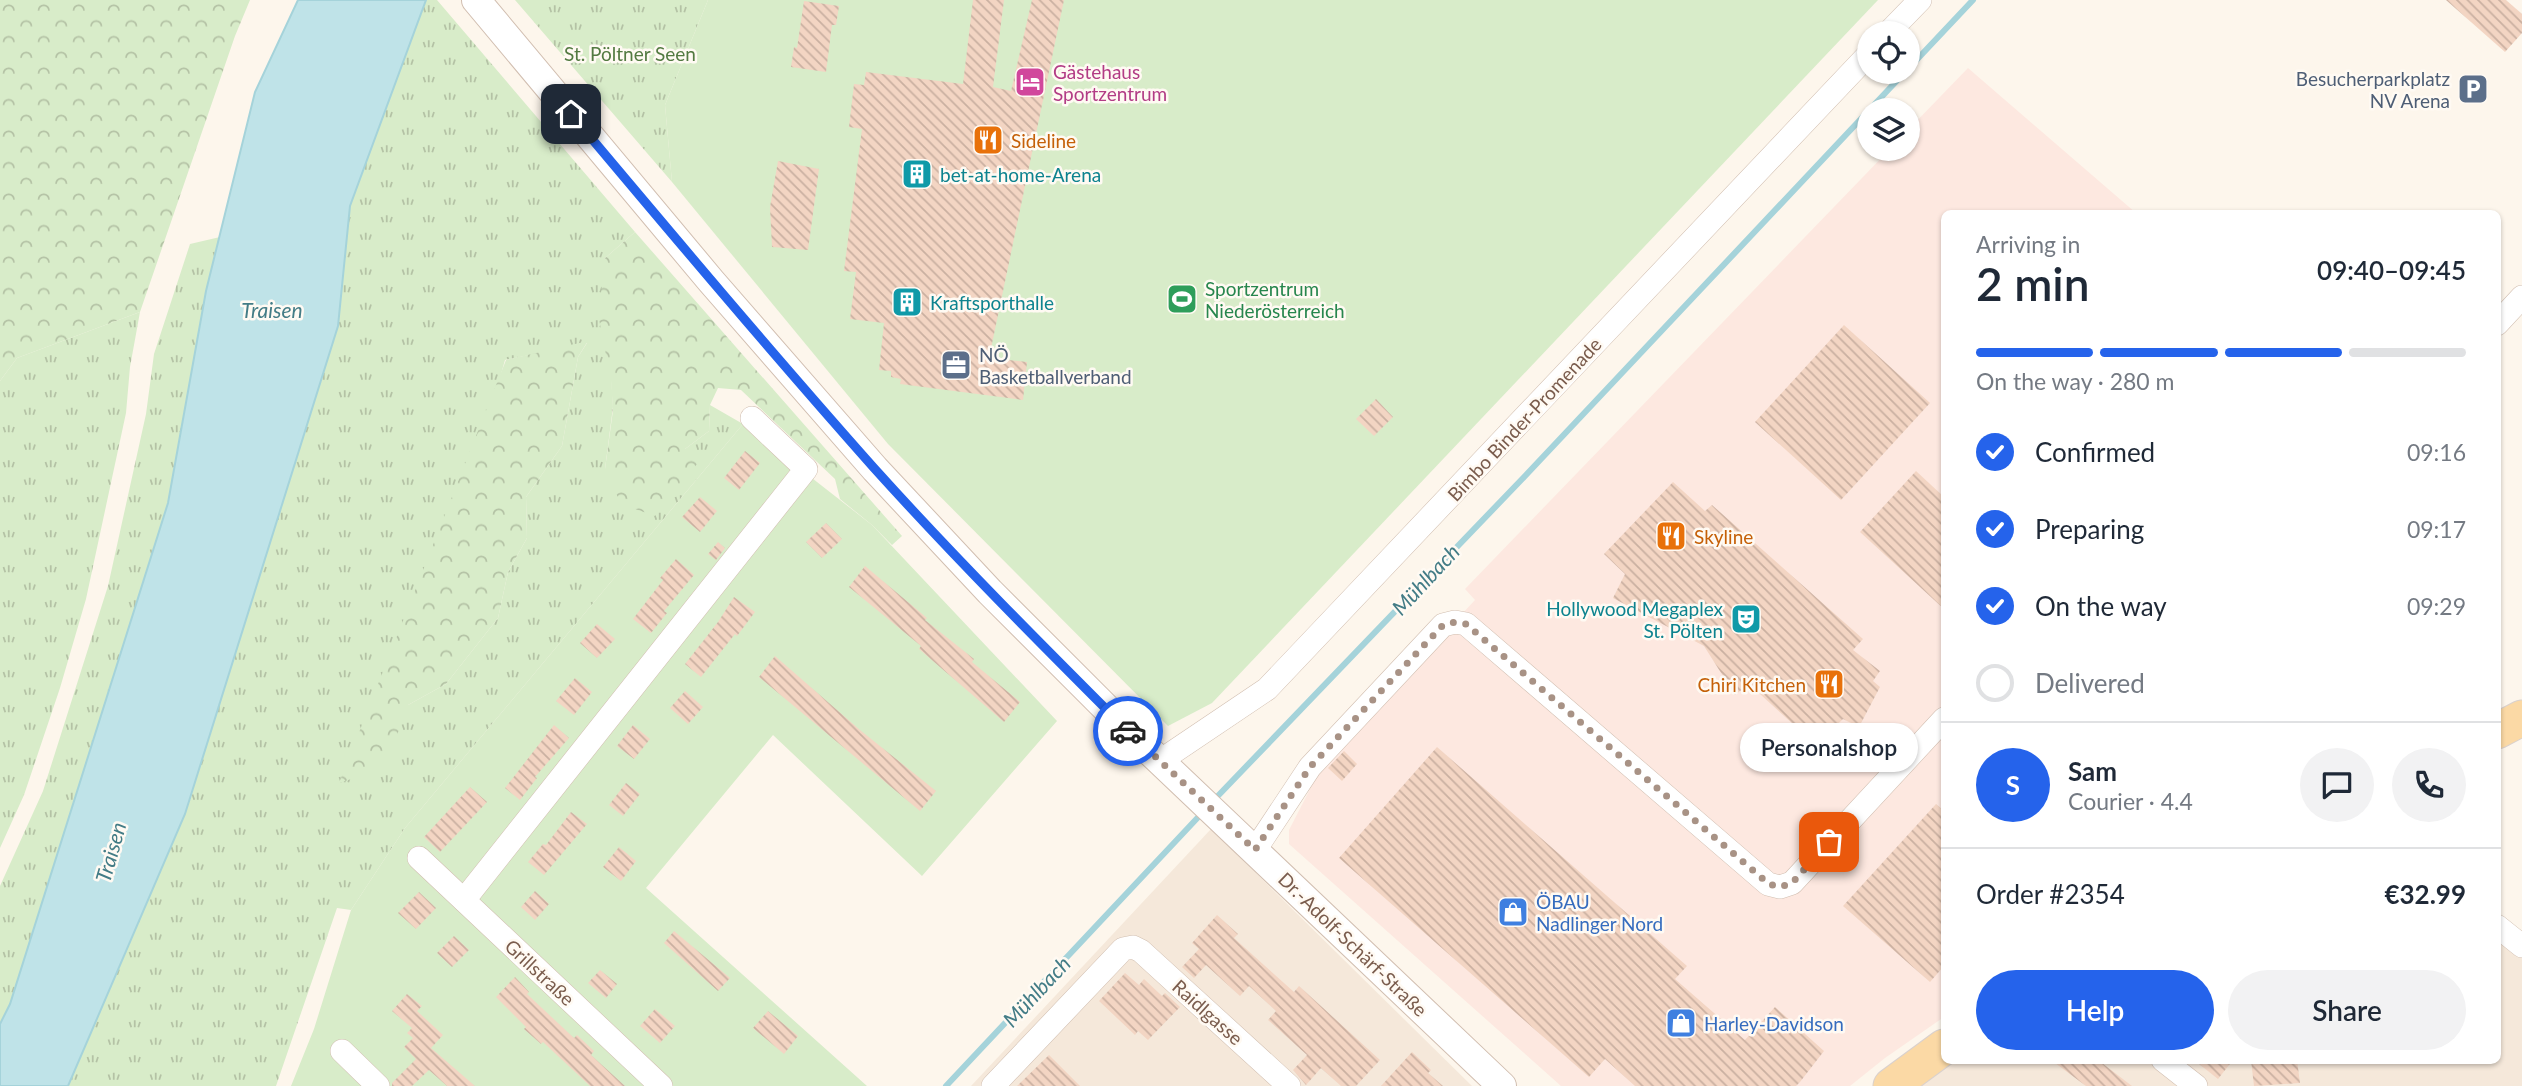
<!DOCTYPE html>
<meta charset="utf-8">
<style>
body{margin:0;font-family:Lato,sans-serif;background:#f2f2f3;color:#1f2937;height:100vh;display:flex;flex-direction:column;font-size:26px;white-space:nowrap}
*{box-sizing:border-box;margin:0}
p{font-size:23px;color:#747a83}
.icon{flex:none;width:38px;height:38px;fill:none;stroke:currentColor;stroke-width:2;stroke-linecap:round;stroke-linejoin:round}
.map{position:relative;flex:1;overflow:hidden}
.panel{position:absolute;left:1941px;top:210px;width:560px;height:854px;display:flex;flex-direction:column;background:#fff;border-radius:10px;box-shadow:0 2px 5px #0004}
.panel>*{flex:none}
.buttons{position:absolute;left:1857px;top:21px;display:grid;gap:14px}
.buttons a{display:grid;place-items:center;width:63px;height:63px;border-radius:50%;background:#fff;box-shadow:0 2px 5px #0004;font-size:35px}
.pin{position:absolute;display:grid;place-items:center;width:60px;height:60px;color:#fff;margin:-30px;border-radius:14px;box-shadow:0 4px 10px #0006}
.courier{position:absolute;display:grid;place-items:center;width:70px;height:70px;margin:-35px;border:5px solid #2563eb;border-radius:50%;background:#fff;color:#222;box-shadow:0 2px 9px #0007}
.bubble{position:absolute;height:49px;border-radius:24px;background:#fff;box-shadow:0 2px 5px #0004;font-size:23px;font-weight:600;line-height:49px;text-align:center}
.head em{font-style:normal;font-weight:600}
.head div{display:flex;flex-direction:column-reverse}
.head{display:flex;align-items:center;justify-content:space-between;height:119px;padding:0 35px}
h1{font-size:46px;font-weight:600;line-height:52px}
.bar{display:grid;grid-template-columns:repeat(4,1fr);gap:10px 7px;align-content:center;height:84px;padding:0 35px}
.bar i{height:9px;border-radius:5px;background:#e0e1e3}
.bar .selected{background:#2563eb}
.bar p{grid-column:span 4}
.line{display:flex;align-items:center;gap:18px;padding:0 35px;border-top:2px solid #e0e1e3}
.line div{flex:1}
.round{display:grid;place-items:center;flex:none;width:74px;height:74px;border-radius:37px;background:#f2f2f3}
ol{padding:0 35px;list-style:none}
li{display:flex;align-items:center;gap:21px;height:77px}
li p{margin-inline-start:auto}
li .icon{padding:7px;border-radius:50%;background:#2563eb;color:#fff;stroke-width:4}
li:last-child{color:#747a83}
li i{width:38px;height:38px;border:4px solid #e0e1e3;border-radius:50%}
.primary-button{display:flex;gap:14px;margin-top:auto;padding:14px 35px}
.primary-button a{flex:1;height:80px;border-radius:42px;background:#2563eb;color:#fff;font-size:28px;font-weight:600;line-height:80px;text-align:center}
.primary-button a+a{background:#f2f2f3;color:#1f2937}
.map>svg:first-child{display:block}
.residential{fill:#f5e8da}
.commercial{fill:#fde8e0}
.grass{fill:url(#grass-tufts);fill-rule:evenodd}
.forest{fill:url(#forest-crowns)}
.garden{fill:#d8ecc9}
.water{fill:#bfe3e8;stroke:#a5d3da;stroke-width:2}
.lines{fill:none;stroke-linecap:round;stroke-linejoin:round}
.stream{stroke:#a5d3da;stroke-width:6}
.building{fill:url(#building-back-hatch)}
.minor-casing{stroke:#d1beb0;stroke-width:24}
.tertiary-casing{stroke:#d1beb0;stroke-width:30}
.primary-casing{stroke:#dad1cd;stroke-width:37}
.minor{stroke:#fff;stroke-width:23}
.tertiary{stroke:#fff;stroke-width:28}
.primary{stroke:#fbd9a5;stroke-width:35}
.done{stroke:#a89285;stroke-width:7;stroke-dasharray:0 12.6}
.route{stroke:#2563eb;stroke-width:9}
.labels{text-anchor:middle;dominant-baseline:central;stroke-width:5;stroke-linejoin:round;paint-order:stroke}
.park-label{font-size:19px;fill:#537a41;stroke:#fffaf3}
.hotel-label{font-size:19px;fill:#b23c85;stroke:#fffaf3;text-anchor:start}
.service-label{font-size:19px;fill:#4e5e75;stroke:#fffaf3;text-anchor:end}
.food-label{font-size:19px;fill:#c56008;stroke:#fffaf3;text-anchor:start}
.culture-label{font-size:19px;fill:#0d838f;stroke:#fffaf3;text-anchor:start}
.leisure-label{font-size:19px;fill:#27864d;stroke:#fffaf3;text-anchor:start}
.street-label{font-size:19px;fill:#7a5c4d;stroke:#fffaf3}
.shop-label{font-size:19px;fill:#366cbe;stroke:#fffaf3;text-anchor:start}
.water-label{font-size:21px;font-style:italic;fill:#437c86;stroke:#fffaf3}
</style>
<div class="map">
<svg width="2522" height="1086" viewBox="0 0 2522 1086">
<defs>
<pattern id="grass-tufts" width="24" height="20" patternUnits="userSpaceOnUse" patternTransform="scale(1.75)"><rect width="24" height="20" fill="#d8ecc9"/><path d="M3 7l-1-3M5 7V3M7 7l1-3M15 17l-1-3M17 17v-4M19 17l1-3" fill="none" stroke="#b4c2a5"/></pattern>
<pattern id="forest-crowns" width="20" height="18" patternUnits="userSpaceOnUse" patternTransform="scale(1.75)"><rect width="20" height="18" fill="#d8ecc9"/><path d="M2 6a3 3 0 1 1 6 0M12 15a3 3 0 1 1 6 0" fill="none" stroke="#b4c2a5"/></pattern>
<pattern id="building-back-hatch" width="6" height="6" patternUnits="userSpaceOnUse" patternTransform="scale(1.75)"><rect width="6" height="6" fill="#f3d5c3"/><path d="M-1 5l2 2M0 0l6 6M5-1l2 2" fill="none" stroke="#cab0a1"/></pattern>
</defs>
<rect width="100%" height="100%" fill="#fdf6ec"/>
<g class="residential">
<path d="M 1211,829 L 1472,1086 L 971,1086 Z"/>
<path d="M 2497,936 L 2522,956 L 2522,1086 L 1907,1086 L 1944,1060 L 2497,1060 Z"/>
</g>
<path class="commercial" d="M 1968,68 L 2136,213 L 1944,214 L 1944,1017 L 1885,1058 L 1850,1086 L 1561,1086 L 1289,844 L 1289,830 L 1324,762 L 1475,600 L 1465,589 L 1890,149 L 1908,149 L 1908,130 Z"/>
<g class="grass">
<path d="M 426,0 L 437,0 L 635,232 L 604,259 L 613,407 L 605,469 L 685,449 L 709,431 L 710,405 L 743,424 L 405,828 L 351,910 L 337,908 L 276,1086 L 68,1086 L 185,814 L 338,326 L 350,206 ZM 587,343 L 578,357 L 562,446 L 526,497 L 527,538 L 508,572 L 498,618 L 446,684 L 408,705 L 505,360 Z"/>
<path d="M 515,0 L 708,0 L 665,105 L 672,182 Z"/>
<path d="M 220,237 L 206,291 L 168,503 L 10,1004 L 0,1024 L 0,886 L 43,791 L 108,586 L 146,414 L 154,354 L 190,244 Z"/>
<path d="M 140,312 L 130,367 L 126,413 L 86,599 L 60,688 L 24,795 L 0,848 L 0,381 L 17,358 Z"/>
</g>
<g class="forest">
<path d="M 0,0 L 250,0 L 235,36 L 140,312 L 17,358 L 0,381 Z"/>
<path d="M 635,232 L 902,536 L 892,545 L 872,525 L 840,499 L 835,479 L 741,390 L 718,388 L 710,405 L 709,431 L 685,449 L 697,464 L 655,516 L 621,504 L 605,469 L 613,410 L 611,381 L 599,319 L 604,259 Z"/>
<path d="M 588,341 L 578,357 L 562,446 L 526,497 L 527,538 L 508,572 L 498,618 L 446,684 L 408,705 L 385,768 L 339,783 L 506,360 Z"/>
</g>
<g class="garden">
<path d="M 708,0 L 1878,0 L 1212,703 L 1168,726 L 888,444 L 672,182 L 665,105 Z"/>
<path d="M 743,424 L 872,525 L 1057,721 L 922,876 L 773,735 L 646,888 L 867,1086 L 291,1086 L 314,1029 L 351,910 L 405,828 Z"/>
</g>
<path class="water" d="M 298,0 L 426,0 L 350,206 L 338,326 L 185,814 L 68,1086 L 0,1086 L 0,1024 L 10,1004 L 168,503 L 206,291 L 255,92 Z"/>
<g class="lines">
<g class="stream">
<path d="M 1908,69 L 1973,0"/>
<path d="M 1213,801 L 1526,475 L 1905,72"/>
<path d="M 946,1086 L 1203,812"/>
</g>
</g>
<g class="building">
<path d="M 973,0 L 1004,0 L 993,87 L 1011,91 L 1032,0 L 1064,0 L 989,358 L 1027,362 L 1023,400 L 900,384 L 901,379 L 891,377 L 891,371 L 879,370 L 884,323 L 850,319 L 856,272 L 844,271 L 862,129 L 849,127 L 854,84 L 864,85 L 866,72 L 963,84 Z"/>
<path d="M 2446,0 L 2506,0 L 2522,14 L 2522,33 L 2505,52 Z"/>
<path d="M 804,1 L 839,6 L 836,25 L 832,25 L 826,72 L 791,67 L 794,47 L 797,48 Z"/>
<path d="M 778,161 L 819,169 L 808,250 L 772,247 L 770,207 Z"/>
<path d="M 1844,325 L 1930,403 L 1841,500 L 1755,422 Z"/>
<path d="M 1376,399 L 1393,417 L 1374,436 L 1356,419 Z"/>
<path d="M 745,451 L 760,463 L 739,490 L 724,478 Z"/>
<path d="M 1916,471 L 1944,497 L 1944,609 L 1860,532 Z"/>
<path d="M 1673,482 L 1705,511 L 1712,505 L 1863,639 L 1853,650 L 1880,671 L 1873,681 L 1880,687 L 1859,727 L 1843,719 L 1816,745 L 1749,684 L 1735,695 L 1704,646 L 1613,598 L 1625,574 L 1604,554 Z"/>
<path d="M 700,497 L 717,511 L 700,532 L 682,517 Z"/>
<path d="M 826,523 L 842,539 L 822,558 L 806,542 Z"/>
<path d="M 718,542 L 725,548 L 716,560 L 708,554 Z"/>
<path d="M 676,559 L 694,575 L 664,611 L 667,613 L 651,633 L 633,619 L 663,580 L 660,578 Z"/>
<path d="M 865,566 L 927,618 L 925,620 L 974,659 L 972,662 L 1020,702 L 1004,722 L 919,649 L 921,646 L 849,587 Z"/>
<path d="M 734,597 L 755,612 L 737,636 L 735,634 L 701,677 L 685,664 L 718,622 Z"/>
<path d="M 597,624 L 615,639 L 597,658 L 580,643 Z"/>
<path d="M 775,656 L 860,730 L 936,791 L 920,811 L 759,677 Z"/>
<path d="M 575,678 L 592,692 L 574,715 L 556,701 Z"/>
<path d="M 685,691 L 703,707 L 688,724 L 670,708 Z"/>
<path d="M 554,725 L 569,738 L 535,777 L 537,778 L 520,800 L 505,788 Z"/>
<path d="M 633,725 L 650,739 L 634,759 L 617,746 Z"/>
<path d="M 1437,747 L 1687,966 L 1675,979 L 1745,1040 L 1775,1007 L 1824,1051 L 1800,1082 L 1796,1086 L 1635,1086 L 1605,1059 L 1589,1077 L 1339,858 Z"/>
<path d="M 1344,751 L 1357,764 L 1342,781 L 1328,768 Z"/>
<path d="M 626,783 L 640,794 L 623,816 L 609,805 Z"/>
<path d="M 470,787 L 487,802 L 440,852 L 424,837 Z"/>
<path d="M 1936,804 L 1944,811 L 1944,966 L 1930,982 L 1843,906 Z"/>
<path d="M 571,812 L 587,824 L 544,875 L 528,862 L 543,844 L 546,845 Z"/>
<path d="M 619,847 L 636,861 L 621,881 L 603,867 Z"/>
<path d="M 535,891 L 549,904 L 535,920 L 521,907 Z"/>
<path d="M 419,892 L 436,908 L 416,929 L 398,913 Z"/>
<path d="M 1217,915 L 1238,934 L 1234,938 L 1294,992 L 1299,986 L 1380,1060 L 1356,1086 L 1341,1086 L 1321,1068 L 1306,1085 L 1293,1070 L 1307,1055 L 1268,1020 L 1276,1011 L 1249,986 L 1240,996 L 1206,965 L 1194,978 L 1182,967 L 1199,949 L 1192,943 Z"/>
<path d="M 674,931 L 730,978 L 718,991 L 664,943 Z"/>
<path d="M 454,936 L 469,950 L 452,967 L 437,953 Z"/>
<path d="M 600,970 L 617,984 L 606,998 L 588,983 Z"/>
<path d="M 1125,973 L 1139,985 L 1144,979 L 1162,996 L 1165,993 L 1180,1007 L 1148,1040 L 1138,1031 L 1135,1035 L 1099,1001 Z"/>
<path d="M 515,977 L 529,992 L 527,994 L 574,1038 L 577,1035 L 594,1051 L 591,1055 L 625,1086 L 590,1086 L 543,1042 L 541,1044 L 524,1029 L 526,1027 L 496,997 Z"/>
<path d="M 407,994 L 422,1006 L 417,1011 L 443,1035 L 431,1048 L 475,1086 L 447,1086 L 429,1070 L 412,1086 L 392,1086 L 392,1083 L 416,1059 L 404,1047 L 413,1038 L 407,1033 L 412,1028 L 392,1011 Z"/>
<path d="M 655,1009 L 675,1026 L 660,1043 L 640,1026 Z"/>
<path d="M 768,1011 L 798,1036 L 784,1054 L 753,1028 Z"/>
<path d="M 1412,1052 L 1431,1070 L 1428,1073 L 1443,1086 L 1381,1086 Z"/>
<path d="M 1049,1055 L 1080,1086 L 1017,1086 Z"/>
<path d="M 2051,1060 L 2098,1060 L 2132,1086 L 2086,1086 Z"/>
<path d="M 2194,1060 L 2233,1060 L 2218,1079 Z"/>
<path d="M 2251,1060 L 2297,1060 L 2300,1083 L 2254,1086 Z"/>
</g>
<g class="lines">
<g class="minor-casing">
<g id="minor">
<path d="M 1888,33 L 1920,0"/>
<path d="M 2497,324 L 2522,297"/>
<path d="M 1160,761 L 1267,689 L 1869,54"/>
<path d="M 1255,850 L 1310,767 L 1443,625 L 1455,622 L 1466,624 L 1768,884 L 1780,887 L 1792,883 L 1944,719"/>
<path d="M 419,858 L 661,1086"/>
<path d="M 464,900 L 806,469 L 752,418"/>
<path d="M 2497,926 L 2522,946"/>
<path d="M 342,1051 L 378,1086"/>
<path d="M 2163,1060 L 2196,1086"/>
<path d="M 993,1086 L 1123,949 L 1133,947 L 1141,951 L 1289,1086"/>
</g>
</g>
<g class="tertiary-casing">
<path id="tertiary" d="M 476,0 L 711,281 L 875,469 L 990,592 L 1140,742 L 1502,1086"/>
</g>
<g class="primary-casing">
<g id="primary">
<path d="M 2497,731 L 2522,718"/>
<path d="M 1891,1086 L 1944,1047"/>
</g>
</g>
<use href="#minor" class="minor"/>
<use href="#tertiary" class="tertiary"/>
<use href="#primary" class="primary"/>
</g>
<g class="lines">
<path class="done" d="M 1128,731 L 1255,850 L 1310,767 L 1443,625 L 1455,622 L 1466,624 L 1769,884 L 1780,887 L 1792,883 L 1829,842"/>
<path class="route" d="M 571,114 C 671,233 771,352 874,468 C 956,559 1042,645 1128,731"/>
</g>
<defs>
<g id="hotel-square" transform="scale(1.575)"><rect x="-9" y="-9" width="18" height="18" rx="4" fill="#d1479c" stroke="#fffaf3"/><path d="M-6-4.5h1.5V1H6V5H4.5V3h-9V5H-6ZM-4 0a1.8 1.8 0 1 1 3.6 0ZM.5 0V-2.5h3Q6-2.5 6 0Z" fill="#fff"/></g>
<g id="parking-square" transform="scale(1.575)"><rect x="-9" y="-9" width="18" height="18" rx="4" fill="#5c6f8a" stroke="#fffaf3"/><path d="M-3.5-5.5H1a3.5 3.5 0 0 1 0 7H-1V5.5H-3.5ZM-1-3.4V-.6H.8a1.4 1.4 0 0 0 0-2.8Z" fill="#fff"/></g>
<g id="restaurant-square" transform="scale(1.575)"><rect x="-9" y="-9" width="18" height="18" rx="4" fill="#e8710a" stroke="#fffaf3"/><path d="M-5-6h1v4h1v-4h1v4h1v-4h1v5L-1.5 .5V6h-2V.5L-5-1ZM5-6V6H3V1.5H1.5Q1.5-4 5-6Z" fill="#fff"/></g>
<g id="building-square" transform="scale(1.575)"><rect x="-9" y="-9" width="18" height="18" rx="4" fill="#0f9aa8" stroke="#fffaf3"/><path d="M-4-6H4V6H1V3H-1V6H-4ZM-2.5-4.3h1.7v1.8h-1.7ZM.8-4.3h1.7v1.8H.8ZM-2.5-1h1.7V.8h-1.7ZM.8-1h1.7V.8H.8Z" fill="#fff"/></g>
<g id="stadium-square" transform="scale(1.575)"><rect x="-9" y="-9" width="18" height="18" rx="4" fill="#2e9e5b" stroke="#fffaf3"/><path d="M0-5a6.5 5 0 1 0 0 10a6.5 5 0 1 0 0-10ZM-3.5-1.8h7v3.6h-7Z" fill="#fff"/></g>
<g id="office-square" transform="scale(1.575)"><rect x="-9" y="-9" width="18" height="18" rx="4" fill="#5c6f8a" stroke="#fffaf3"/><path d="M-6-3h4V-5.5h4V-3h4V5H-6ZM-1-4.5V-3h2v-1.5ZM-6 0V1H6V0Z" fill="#fff"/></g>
<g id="theatre-square" transform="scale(1.575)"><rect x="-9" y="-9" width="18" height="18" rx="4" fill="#0f9aa8" stroke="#fffaf3"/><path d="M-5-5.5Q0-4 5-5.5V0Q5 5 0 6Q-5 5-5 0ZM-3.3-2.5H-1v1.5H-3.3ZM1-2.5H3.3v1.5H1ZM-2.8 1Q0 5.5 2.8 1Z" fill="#fff"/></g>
<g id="shop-square" transform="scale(1.575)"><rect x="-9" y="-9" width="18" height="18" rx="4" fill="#3f7fe0" stroke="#fffaf3"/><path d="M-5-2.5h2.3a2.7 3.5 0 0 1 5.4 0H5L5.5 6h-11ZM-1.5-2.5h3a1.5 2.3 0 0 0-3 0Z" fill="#fff"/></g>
</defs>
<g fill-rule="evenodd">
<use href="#hotel-square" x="1030" y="82"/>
<use href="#parking-square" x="2473" y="89"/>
<use href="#restaurant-square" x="988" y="140"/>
<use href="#building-square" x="917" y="174"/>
<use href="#stadium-square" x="1182" y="299"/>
<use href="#building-square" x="907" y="302"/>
<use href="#office-square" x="956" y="365"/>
<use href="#restaurant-square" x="1671" y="536"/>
<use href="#theatre-square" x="1746" y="619"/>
<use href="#restaurant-square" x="1829" y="684"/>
<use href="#shop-square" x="1513" y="912"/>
<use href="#shop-square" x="1681" y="1023"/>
</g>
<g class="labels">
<g class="park-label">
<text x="630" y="53">St. Pöltner Seen</text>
</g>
<g class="hotel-label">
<text x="1053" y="71">Gästehaus<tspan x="1053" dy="22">Sportzentrum</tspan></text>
</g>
<g class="service-label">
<text x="2450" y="78">Besucherparkplatz<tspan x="2450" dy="22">NV Arena</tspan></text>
<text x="979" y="354" text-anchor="start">NÖ<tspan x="979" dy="22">Basketballverband</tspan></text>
</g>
<g class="food-label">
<text x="1011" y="140">Sideline</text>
<text x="1694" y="536">Skyline</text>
<text x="1806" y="684" text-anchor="end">Chiri Kitchen</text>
</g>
<g class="culture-label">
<text x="940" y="174">bet-at-home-Arena</text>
<text x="930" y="302">Kraftsporthalle</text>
<text x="1723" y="608" text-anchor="end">Hollywood Megaplex<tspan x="1723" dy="22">St. Pölten</tspan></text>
</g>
<g class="leisure-label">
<text x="1205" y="288">Sportzentrum<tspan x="1205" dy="22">Niederösterreich</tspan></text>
</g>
<g class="street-label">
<text transform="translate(1524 419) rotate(-47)">Bimbo Binder-Promenade</text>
<text transform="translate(1353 944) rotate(44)">Dr.-Adolf-Schärf-Straße</text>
<text transform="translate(540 972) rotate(43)">Grillstraße</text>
<text transform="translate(1208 1012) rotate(42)">Raidlgasse</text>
</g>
<g class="shop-label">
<text x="1536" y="901">ÖBAU<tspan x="1536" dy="22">Nadlinger Nord</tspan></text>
<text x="1704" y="1023">Harley-Davidson</text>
</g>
<g class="water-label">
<text x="272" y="309">Traisen</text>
<text transform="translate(1425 579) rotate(-47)">Mühlbach</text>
<text transform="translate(110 852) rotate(-74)">Traisen</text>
<text transform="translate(1036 991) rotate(-47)">Mühlbach</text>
</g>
</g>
</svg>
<div class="buttons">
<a><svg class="icon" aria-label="locate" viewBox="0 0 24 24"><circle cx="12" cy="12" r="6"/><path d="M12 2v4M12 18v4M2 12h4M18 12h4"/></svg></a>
<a><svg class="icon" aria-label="layers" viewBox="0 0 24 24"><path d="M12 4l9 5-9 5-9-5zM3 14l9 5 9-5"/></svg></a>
</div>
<div class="pin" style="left:1829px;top:842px;background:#ea580c"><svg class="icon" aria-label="bag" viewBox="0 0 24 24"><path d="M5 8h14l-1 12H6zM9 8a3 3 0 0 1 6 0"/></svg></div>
<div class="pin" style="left:571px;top:114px;background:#1f2937"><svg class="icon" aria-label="home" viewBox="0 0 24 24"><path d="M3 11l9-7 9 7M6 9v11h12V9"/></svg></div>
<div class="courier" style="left:1128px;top:731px"><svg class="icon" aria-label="car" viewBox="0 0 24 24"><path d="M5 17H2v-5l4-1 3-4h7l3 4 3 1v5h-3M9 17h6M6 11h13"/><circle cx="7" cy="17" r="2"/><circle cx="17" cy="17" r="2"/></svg></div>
<div class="bubble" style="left:1740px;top:723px;width:178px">Personalshop</div>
<section class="panel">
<div class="head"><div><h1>2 min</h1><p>Arriving in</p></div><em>09:40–09:45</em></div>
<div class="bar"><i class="selected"></i><i class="selected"></i><i class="selected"></i><i></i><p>On the way · 280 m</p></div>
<ol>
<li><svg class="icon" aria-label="check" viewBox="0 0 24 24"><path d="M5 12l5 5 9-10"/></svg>Confirmed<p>09:16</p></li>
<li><svg class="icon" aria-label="check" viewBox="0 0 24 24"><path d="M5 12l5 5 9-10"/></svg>Preparing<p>09:17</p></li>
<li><svg class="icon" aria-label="check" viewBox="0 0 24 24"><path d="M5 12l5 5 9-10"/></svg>On the way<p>09:29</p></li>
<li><i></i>Delivered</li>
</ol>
<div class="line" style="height:126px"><b class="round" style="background:#2563eb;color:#fff">S</b><div><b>Sam</b><p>Courier · 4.4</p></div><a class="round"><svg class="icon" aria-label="chat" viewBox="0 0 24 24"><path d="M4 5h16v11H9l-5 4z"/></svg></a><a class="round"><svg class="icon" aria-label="phone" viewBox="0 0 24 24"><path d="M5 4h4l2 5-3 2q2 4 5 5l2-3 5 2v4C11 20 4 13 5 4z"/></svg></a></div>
<div class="line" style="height:91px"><div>Order #2354</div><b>€32.99</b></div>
<div class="primary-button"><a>Help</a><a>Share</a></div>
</section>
</div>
